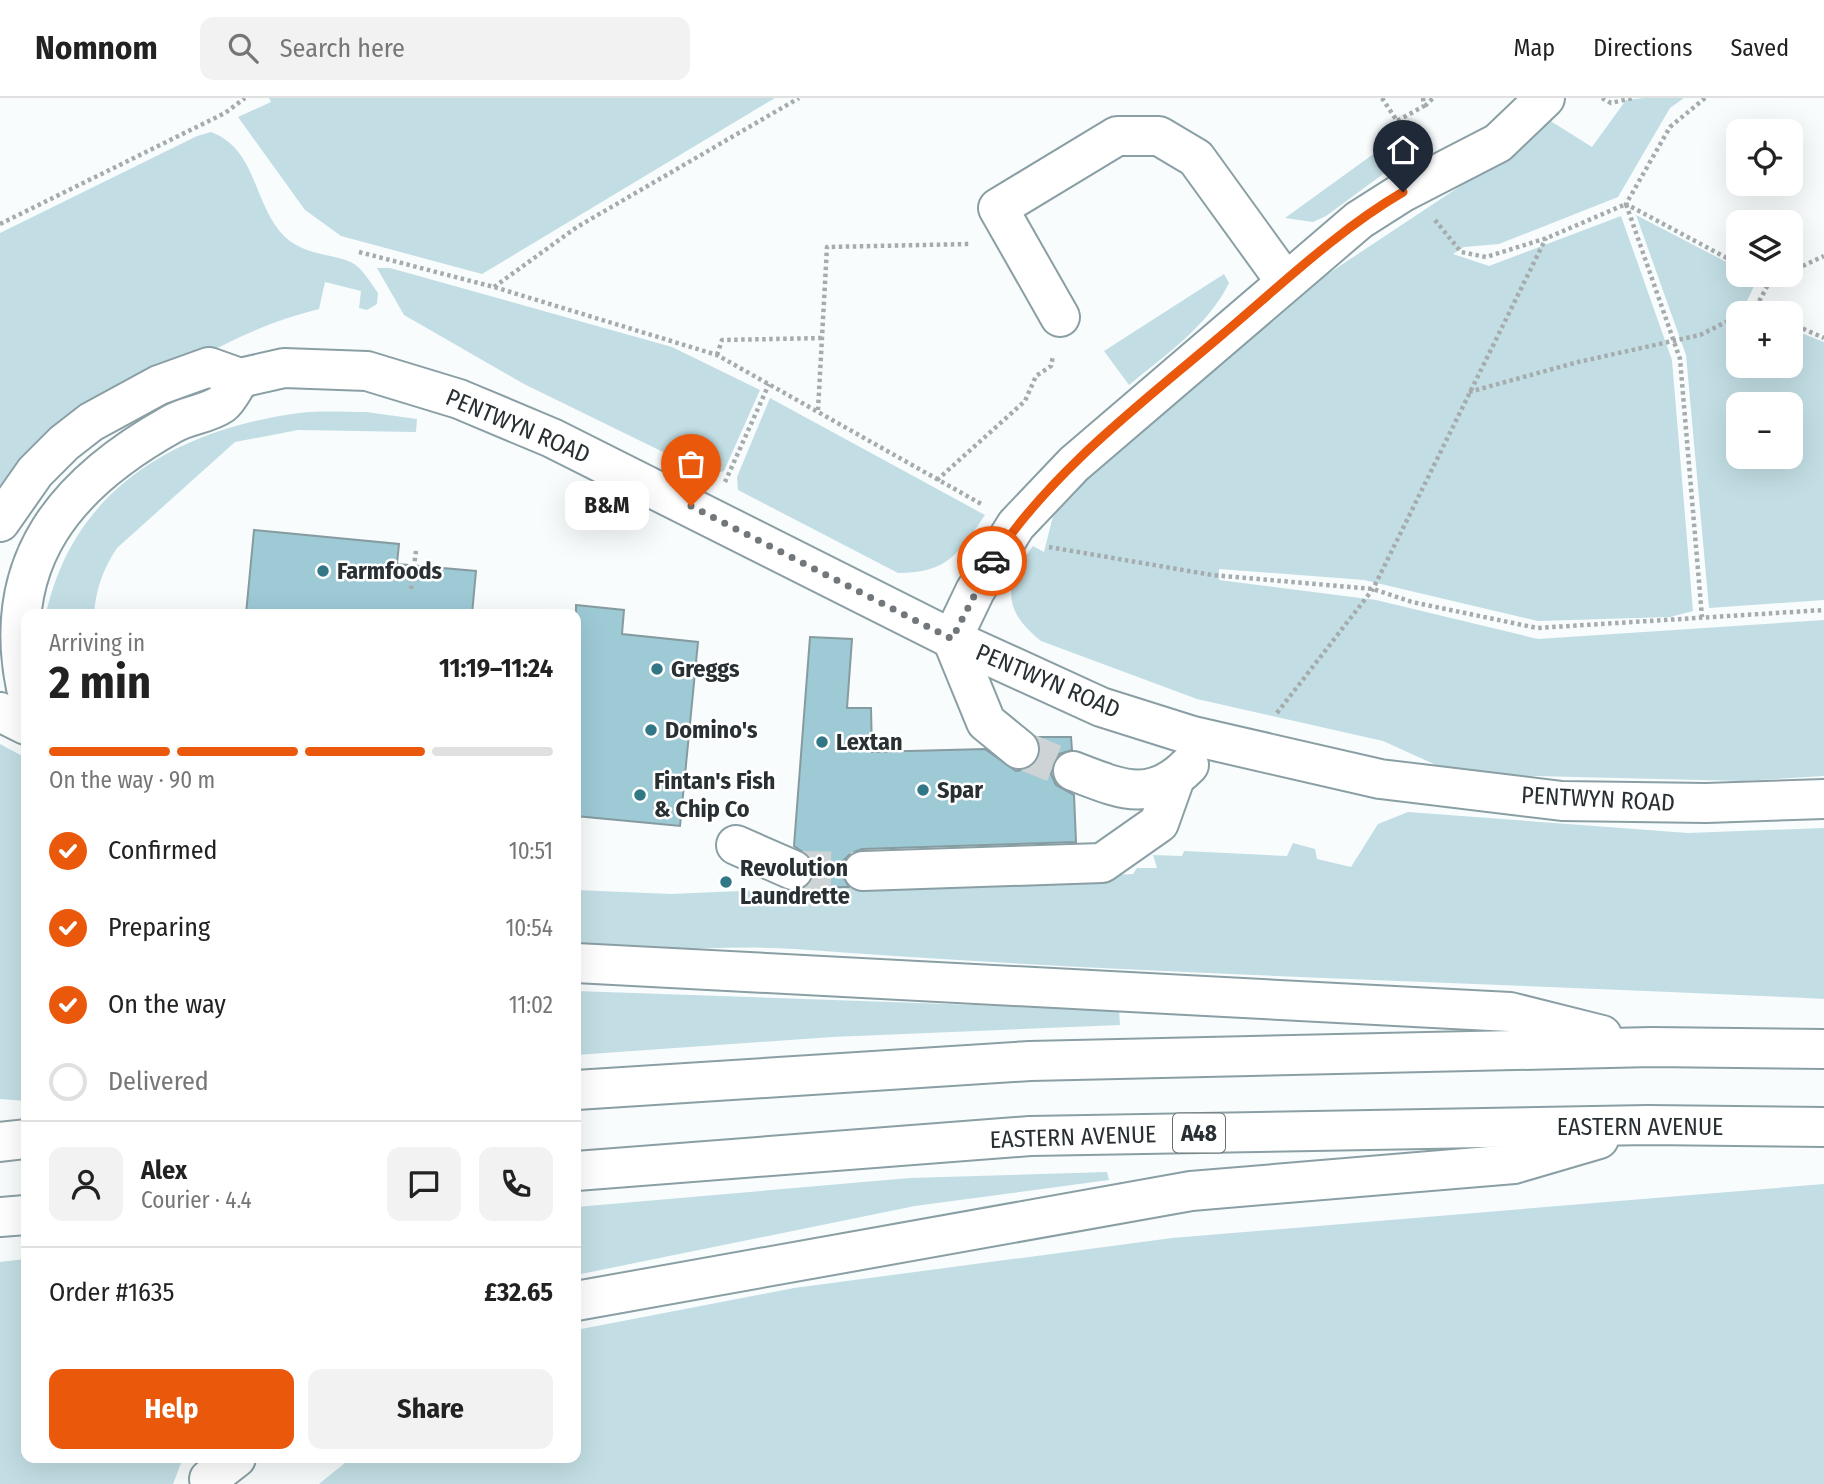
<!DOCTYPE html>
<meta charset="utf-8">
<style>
body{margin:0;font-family:"Fira Sans Condensed",sans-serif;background:#f2f2f2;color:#222;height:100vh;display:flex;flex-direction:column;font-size:26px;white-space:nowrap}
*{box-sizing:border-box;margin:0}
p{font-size:23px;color:#767676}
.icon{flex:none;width:38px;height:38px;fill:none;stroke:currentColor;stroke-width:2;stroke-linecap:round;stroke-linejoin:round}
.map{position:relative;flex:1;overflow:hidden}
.details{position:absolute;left:21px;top:511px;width:560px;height:854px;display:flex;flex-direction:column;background:#fff;border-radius:14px;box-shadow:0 7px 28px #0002}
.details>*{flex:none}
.tools{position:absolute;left:1726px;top:21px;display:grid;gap:14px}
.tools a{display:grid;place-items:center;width:77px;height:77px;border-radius:14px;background:#fff;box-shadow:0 7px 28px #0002;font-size:35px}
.pin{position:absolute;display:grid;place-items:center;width:60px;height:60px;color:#fff;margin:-72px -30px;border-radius:50% 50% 50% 0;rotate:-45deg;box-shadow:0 0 7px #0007}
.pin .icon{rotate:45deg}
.courier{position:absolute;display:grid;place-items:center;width:70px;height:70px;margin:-35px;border:5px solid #ea580c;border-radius:50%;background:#fff;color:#222;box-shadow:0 2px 9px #0007}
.bubble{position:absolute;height:49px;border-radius:14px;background:#fff;box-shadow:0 7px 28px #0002;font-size:23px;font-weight:700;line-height:49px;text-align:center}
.head em{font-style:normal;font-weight:700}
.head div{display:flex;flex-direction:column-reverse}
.head{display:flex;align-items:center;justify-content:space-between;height:119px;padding:0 28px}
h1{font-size:46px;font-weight:700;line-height:52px}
.bar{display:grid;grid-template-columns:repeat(4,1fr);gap:10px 7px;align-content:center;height:84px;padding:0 28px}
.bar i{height:9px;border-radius:5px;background:#e0e0e0}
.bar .active{background:#ea580c}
.bar p{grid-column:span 4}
.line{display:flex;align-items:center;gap:18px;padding:0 28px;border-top:2px solid #e0e0e0}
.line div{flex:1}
.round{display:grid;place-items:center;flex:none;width:74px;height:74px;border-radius:14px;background:#f2f2f2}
ol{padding:0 28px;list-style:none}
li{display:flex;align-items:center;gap:21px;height:77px}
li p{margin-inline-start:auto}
li .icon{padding:7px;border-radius:50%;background:#ea580c;color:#fff;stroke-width:4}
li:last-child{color:#767676}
li i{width:38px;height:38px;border:4px solid #e0e0e0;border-radius:50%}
.primary-button{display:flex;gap:14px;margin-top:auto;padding:14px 28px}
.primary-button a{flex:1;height:80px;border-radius:14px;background:#ea580c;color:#fff;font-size:28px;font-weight:700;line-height:80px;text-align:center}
.primary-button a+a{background:#f2f2f2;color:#222}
header{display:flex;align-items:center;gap:42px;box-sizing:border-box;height:98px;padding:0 35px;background:#fff;border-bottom:2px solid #e0e0e0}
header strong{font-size:33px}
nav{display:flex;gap:38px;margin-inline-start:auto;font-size:24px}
.search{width:490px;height:63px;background:#f2f2f2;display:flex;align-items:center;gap:18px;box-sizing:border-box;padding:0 24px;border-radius:14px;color:#767676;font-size:26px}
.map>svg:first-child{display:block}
.green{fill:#c2dee4;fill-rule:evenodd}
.building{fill:#9dcad5;stroke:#869ba0;stroke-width:2}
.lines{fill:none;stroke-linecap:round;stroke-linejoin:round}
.minor-tunnel{stroke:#ced3d5;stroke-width:38;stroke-dasharray:38 19;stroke-linecap:butt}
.minor-casing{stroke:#8a9fa4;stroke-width:42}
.highway-casing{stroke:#8a9fa4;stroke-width:42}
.path{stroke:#a6acad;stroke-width:4.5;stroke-dasharray:3.5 3.5;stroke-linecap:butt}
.minor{stroke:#fff;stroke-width:38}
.highway{stroke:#fff;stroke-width:38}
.done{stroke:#71777a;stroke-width:7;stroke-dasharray:0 12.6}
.route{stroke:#ea580c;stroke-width:9}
.poi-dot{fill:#327786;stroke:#fff;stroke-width:2.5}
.labels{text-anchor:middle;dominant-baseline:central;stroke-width:5;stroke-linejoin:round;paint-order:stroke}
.shield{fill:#fff;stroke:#686e70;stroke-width:2}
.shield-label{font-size:23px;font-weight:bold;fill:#283033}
.street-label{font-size:24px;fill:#283033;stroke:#fff}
.poi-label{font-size:24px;font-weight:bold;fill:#283033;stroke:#fff;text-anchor:start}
</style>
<header>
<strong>Nomnom</strong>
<div class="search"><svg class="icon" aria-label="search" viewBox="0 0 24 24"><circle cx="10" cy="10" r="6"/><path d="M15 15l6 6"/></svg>Search here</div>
<nav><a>Map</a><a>Directions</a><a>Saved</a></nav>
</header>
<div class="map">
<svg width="1824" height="1386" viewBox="0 0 1824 1386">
<rect width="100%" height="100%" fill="#f8fcfd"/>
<g class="green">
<path d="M 269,0 L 775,0 L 482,176 L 341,138 L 305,112 L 238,19 L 271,4 Z"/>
<path d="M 1644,0 L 1684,0 L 1670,10 L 1618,99 L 1499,146 L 1464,149 L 1453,156 L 1489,168 L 1621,118 L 1672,262 L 1693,513 L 1670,519 L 1538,523 L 1364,482 L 1219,471 L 1219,482 L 1376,502 L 1538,541 L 1824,522 L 1824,678 L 1743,683 L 1456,676 L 1383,643 L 1197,601 L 1041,543 C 1001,511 1004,486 1033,448 L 1044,454 L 1053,418 L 1085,377 L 1290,201 L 1477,77 L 1534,37 L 1549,22 L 1592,49 L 1626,2 Z"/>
<path d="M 211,34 C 257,51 253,106 284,138 C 307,161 341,154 358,169 C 366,176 372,187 378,195 L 377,206 L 367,212 L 359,210 L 361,193 L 325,184 L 319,211 C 203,239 98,326 0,393 L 0,135 L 197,38 Z"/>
<path d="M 1390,44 L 1390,71 L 1326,118 L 1313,124 L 1285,120 Z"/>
<path d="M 1636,117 L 1738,170 L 1738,177 L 1758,180 L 1742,213 L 1744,215 L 1738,215 L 1738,268 L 1790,268 L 1790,240 L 1796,233 L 1824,244 L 1824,502 L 1709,510 L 1686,257 ZM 1738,306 L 1790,306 L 1790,359 L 1738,359 Z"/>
<path d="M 377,170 L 390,170 L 672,249 L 760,292 L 724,373 L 710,377 L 524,286 L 404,217 Z"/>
<path d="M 1224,176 L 1229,185 C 1208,228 1165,257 1129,287 L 1104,253 Z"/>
<path d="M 770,300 L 985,417 C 959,455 948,475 898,475 L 738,392 L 737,379 Z"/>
<path d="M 366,314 L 417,321 L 416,334 L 298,332 L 235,344 L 117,450 C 103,471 96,491 94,516 L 46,516 C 73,393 172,334 292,316 C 316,312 342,314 366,314 Z"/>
<path d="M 0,646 L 26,660 L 26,1003 L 0,1001 Z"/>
<path d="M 1408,714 L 1688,735 L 1824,730 L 1824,901 C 1481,884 1138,877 795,851 C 723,846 648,857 576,847 L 576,792 L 671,796 L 1133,776 L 1137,770 L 1157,770 L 1153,757 L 1182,758 L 1184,753 L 1287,758 L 1293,745 L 1315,751 L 1317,761 L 1351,769 L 1378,726 Z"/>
<path d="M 576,893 L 1119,912 L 1120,927 L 832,939 L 576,957 Z"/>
<path d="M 1107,1074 L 1109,1082 L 915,1108 L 576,1177 L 576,1109 L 910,1080 Z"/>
<path d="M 1824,1086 L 1824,1386 L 319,1386 L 351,1360 L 576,1360 L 576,1232 L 794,1190 L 1172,1140 Z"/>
<path d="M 26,1161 L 26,1360 L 183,1360 L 173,1386 L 0,1386 L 0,1164 Z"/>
</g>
<g class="building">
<path d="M 254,432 L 399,446 L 397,466 L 476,473 L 472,516 L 246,516 Z"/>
<path d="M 576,507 L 624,512 L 622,536 L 698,544 L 680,728 L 576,718 Z"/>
<path d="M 810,539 L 852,541 L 847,610 L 871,610 L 872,654 L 985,651 L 1016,673 L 1027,671 L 1036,664 L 1041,654 L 1037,639 L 1071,639 L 1072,652 L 1059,656 L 1053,665 L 1051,676 L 1056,687 L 1074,697 L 1076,744 L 862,751 L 851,755 L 843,763 L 841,774 L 849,789 L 807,789 L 813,780 L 815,769 L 810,759 L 794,748 Z"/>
</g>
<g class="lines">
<g class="minor-tunnel">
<path d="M 1019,651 L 1073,673"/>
<path d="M 793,772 L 863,773"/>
</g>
<g class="minor-casing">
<g id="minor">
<path d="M 1060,219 L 998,110 L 1117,38 L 1159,38 L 1196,60 L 1285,183"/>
<path d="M 0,424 L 35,374 L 64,345 L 91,324 L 159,287 L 209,269 L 240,280 L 284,270 L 367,273 L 459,301 L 552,340 L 952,541 L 1101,609 L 1193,638 L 1380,681 L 1562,703 L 1706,705 L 1824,701"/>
<path d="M 26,590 C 0,463 66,385 172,326 C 187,317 208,316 222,306 C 229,301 235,287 240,280"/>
<path d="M 0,614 L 26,627"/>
<path d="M 1019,651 L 986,624 L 952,541 L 975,493 L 1016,427 L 1074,366 L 1359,122 L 1403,94 L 1498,45 L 1545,0"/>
<path d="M 1073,673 C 1118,690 1150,707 1189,667"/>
<path d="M 736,747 L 793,772"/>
<path d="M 863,773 L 1102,765 L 1159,725 L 1174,683"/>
</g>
</g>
<g class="highway-casing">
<g id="highway">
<path d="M 576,865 L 1510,914 L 1602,937"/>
<path d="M 576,992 L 1030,963 L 1652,949 L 1824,951"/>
<path d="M 0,1044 L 26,1041"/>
<path d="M 576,1073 L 1030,1038 L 1648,1027 L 1824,1029"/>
<path d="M 0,1119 L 26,1117"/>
<path d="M 576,1203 L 1191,1093 L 1514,1066 L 1599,1041"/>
<path d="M 209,1381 L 236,1360"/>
</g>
</g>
<g class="path">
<path d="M 1382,0 L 1397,23 L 1424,8 L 1423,0"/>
<path d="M 1602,0 L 1611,5 L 1633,0"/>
<path d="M 1705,0 L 1670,29 L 1626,106 L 1738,166"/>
<path d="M 1425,8 L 1433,0"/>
<path d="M 1396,50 L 1397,23"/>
<path d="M 1435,122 L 1461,154 L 1486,159 L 1547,140 L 1626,106 L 1680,261 L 1702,519"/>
<path d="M 0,126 L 225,15 L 245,0"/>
<path d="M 359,154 L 494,189 L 717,257 L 983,407"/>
<path d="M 1790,174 L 1824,158"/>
<path d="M 1758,177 L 1770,183"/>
<path d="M 494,189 L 577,129 L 799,0"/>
<path d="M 1744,215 L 1756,209"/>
<path d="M 1769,215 L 1756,209 L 1770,183 L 1784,177"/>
<path d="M 1790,225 L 1824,240"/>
<path d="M 717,257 L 722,242 L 824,240"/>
<path d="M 1469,294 L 1578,264 L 1700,237 L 1738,218"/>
<path d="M 818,312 L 827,149 L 970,146"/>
<path d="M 937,382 L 1025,303 L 1036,278 L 1051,268 L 1053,258"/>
<path d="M 725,384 L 769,286"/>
<path d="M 1049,449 L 1212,477 L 1373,491 L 1412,504 L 1537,530 L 1824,512"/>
<path d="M 411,491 L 416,453"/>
<path d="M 1277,615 L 1373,491 L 1546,140"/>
</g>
<use href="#minor" class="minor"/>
<use href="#highway" class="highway"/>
</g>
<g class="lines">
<path class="done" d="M 691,408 L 952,541 L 992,463"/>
<path class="route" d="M 992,463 C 1052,372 1141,306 1223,236 C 1281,187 1338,132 1403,94"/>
</g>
<g class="poi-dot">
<circle cx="323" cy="473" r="7"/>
<circle cx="657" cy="571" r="7"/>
<circle cx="651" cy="632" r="7"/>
<circle cx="822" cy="644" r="7"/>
<circle cx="923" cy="692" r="7"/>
<circle cx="640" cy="697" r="7"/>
<circle cx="726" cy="784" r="7"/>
</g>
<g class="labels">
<rect class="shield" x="1173" y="1015.5" width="52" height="39" rx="5"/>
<g class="shield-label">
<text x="1199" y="1035">A48</text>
</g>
<g class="street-label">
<text transform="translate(518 328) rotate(23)">PENTWYN ROAD</text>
<text transform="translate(1048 583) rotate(23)">PENTWYN ROAD</text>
<text transform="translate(1598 701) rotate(3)">PENTWYN ROAD</text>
<text x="1640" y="1029">EASTERN AVENUE</text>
<text transform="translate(1073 1039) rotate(-2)">EASTERN AVENUE</text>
</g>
<g class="poi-label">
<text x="337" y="473">Farmfoods</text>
<text x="671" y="571">Greggs</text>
<text x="665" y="632">Domino's</text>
<text x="836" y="644">Lextan</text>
<text x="654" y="683">Fintan's Fish<tspan x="654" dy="28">&amp; Chip Co</tspan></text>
<text x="937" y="692">Spar</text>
<text x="740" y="770">Revolution<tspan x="740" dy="28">Laundrette</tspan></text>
</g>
</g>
</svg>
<div class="tools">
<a><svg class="icon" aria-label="locate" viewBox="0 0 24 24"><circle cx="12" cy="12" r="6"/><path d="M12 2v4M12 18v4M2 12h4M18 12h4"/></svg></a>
<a><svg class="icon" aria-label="layers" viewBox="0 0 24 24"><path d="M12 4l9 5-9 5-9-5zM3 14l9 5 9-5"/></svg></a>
<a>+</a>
<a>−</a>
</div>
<div class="pin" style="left:691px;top:408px;background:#ea580c"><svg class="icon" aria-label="bag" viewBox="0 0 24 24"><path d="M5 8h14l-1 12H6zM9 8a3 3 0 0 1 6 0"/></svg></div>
<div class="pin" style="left:1403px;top:94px;background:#1f2937"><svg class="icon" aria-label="home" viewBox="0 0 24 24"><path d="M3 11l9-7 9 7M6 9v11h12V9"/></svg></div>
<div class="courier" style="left:992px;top:463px"><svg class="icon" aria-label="car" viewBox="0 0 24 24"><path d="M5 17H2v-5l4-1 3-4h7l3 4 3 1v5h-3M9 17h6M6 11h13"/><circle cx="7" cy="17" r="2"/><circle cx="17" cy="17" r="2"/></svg></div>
<div class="bubble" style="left:565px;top:383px;width:84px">B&amp;M</div>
<section class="details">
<div class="head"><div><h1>2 min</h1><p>Arriving in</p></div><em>11:19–11:24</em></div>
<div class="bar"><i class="active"></i><i class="active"></i><i class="active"></i><i></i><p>On the way · 90 m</p></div>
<ol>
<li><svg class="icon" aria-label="check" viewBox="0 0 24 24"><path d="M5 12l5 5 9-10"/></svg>Confirmed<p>10:51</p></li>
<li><svg class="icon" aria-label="check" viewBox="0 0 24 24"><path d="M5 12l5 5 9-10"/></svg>Preparing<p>10:54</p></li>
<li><svg class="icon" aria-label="check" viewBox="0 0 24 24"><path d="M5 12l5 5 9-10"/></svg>On the way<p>11:02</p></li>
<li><i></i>Delivered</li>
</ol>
<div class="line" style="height:126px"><a class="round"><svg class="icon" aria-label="person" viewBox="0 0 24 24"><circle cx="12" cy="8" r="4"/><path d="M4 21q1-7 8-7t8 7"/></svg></a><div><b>Alex</b><p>Courier · 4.4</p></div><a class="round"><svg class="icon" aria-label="chat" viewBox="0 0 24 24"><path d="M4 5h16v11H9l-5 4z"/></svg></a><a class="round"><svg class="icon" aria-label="phone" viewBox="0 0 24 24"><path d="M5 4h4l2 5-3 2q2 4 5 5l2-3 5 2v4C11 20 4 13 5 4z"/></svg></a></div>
<div class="line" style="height:91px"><div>Order #1635</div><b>£32.65</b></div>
<div class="primary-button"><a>Help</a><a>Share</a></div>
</section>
</div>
